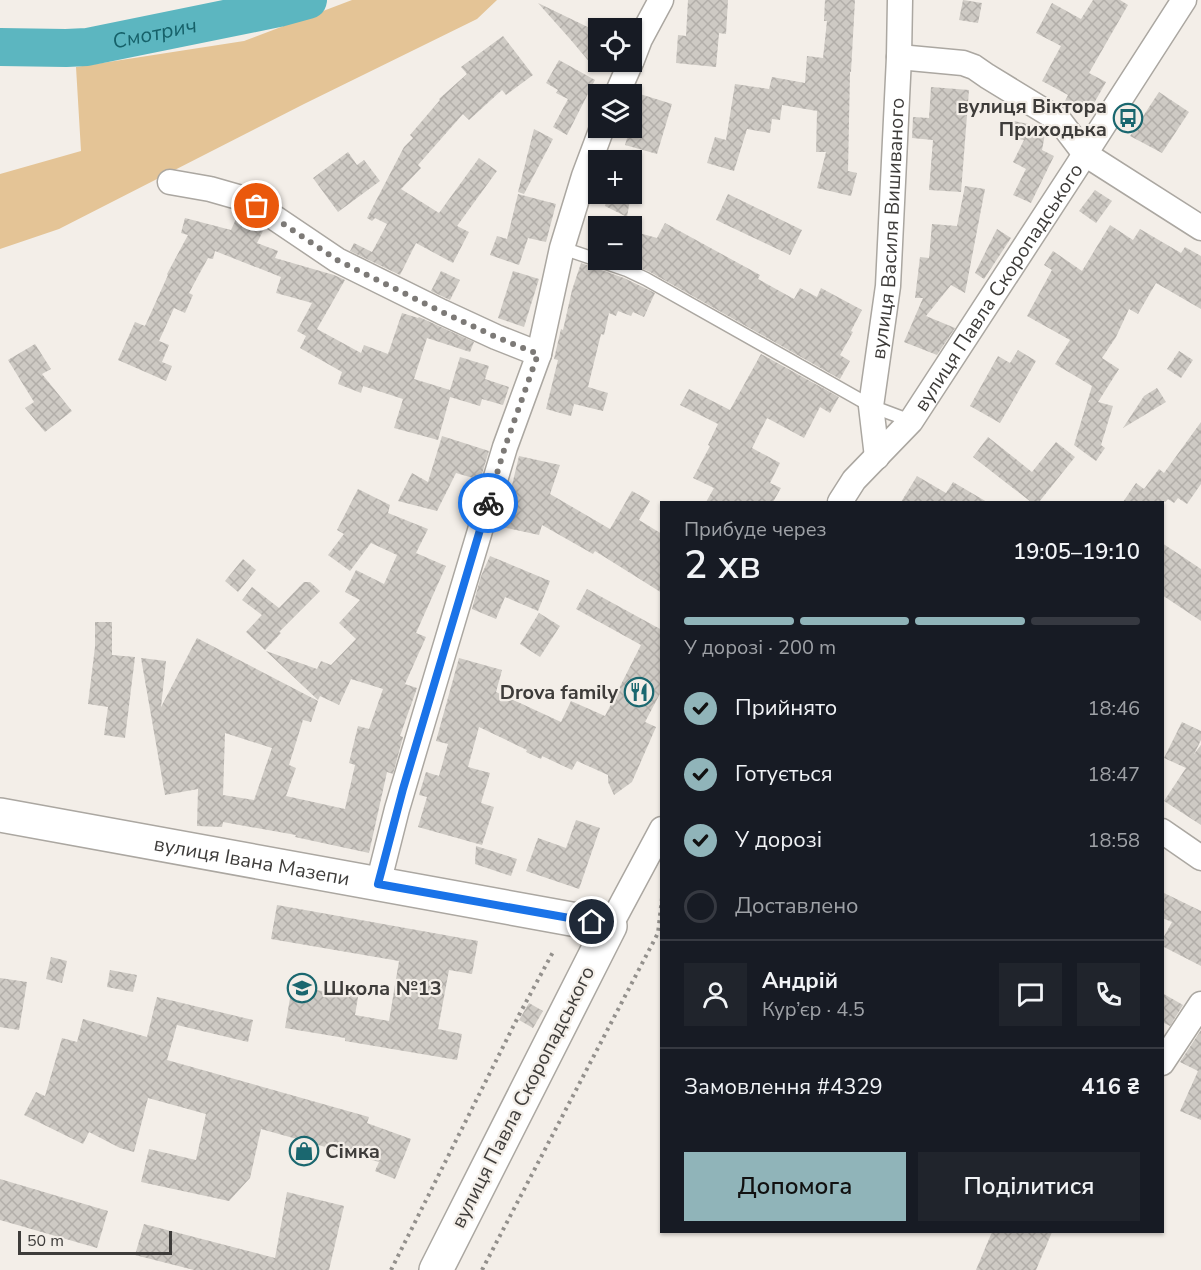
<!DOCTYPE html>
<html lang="uk">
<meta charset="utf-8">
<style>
body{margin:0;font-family:"Nunito Sans",sans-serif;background:#20242c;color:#f1f3f6;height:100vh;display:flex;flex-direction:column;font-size:22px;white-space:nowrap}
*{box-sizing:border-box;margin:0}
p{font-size:20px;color:#9ea1a6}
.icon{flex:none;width:33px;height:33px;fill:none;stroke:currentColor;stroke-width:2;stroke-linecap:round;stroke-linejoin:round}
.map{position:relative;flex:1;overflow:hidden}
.sheet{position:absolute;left:660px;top:501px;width:504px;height:732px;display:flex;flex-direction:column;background:#171b24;border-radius:0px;box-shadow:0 2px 4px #0004}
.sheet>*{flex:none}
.tools{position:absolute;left:588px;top:18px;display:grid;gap:12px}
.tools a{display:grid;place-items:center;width:54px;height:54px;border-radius:0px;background:#171b24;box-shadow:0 2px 4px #0004;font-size:30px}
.scale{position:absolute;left:18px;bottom:15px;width:154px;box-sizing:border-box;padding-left:6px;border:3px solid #3e3c3a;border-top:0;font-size:16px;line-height:21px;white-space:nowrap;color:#3e3c3a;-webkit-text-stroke:4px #f3eee8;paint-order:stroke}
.pin{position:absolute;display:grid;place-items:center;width:51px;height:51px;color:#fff;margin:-26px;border:3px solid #fff;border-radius:50%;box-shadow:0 2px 6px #0007}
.courier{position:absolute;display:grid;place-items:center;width:60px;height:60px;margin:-30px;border:4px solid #1a73e8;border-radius:50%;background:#fff;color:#222;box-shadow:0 2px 8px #0007}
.summary em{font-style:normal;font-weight:600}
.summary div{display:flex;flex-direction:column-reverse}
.summary{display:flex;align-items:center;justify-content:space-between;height:102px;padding:0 24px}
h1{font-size:39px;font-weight:600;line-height:45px}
.bar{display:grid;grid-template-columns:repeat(4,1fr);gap:9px 6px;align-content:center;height:72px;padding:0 24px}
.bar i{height:8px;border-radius:4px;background:#363941}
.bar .active{background:#90b4b9}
.bar p{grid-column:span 4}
.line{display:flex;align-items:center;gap:15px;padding:0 24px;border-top:2px solid #363941}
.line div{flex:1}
.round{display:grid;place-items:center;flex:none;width:63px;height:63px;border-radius:0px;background:#20242c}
ol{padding:0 24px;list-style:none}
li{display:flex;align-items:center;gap:18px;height:66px}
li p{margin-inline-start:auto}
li .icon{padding:6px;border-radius:50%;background:#90b4b9;color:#111;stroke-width:4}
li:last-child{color:#9ea1a6}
li i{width:33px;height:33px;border:3px solid #363941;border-radius:50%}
.button{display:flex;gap:12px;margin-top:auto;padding:12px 24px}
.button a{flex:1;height:69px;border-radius:0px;background:#90b4b9;color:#111;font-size:24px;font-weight:600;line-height:69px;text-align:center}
.button a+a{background:#20242c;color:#f1f3f6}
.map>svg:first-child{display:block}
.grass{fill:#e4c496}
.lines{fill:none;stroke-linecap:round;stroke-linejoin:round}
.river{stroke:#5cb6c0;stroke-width:38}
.building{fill:url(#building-cross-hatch);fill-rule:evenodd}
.lane-casing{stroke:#aba7a1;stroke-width:15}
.street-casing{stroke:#aba7a1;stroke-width:27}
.secondary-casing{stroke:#aba7a1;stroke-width:36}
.path{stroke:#93908c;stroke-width:4;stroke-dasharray:3 4.5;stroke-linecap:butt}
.lane{stroke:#fff;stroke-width:12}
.street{stroke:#fff;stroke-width:24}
.secondary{stroke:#fff;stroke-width:33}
.done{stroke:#7d7a77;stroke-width:6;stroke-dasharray:0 10.8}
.route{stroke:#1a73e8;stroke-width:8}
.labels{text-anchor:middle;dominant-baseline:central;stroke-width:4.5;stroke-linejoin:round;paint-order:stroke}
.poi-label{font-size:20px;font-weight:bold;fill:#3e3c3a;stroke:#f3eee8;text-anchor:end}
.street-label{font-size:20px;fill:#3e3c3a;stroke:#f3eee8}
.water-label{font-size:21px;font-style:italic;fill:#166169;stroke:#f3eee8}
</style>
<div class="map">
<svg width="1201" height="1270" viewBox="0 0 1201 1270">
<defs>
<pattern id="building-cross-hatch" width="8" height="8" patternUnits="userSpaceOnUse" patternTransform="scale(1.5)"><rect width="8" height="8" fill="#cecac4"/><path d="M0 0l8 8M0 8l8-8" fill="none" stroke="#b2aea9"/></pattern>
</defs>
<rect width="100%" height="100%" fill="#f3eee8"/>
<path class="grass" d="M 352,0 L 497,0 L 477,19 L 304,104 L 59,229 L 0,249 L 0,174 L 81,151 L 76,67 L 244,41 Z"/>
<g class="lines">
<path class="river" id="s1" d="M 0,47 L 66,48 L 87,47 L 279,8 L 308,0"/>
</g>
<g class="building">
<path d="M 688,0 L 728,0 L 726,34 L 719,33 L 716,67 L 676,63 L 678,35 L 686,36 Z"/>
<path d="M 825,0 L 855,0 L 851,72 L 850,72 L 848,171 L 857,173 L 851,196 L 817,188 L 826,152 L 816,152 L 817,111 L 782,105 L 780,120 L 772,119 L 770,133 L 747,129 L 734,171 L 707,163 L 715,137 L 726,140 L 735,84 L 769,89 L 772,77 L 805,83 L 807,56 L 823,58 L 827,21 L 824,21 Z"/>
<path d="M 963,0 L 982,3 L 978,23 L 959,20 Z"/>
<path d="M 1093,0 L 1120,0 L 1128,5 L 1089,73 L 1106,82 L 1088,114 L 1065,101 L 1068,95 L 1042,81 L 1061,46 L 1036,33 L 1052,3 L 1081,19 Z"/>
<path d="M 538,3 L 598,32 L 598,72 L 570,39 Z"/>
<path d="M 503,36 L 533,75 L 506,95 L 502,90 L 469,120 L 463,114 L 418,165 L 421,168 L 401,189 L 439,213 L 479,158 L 497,171 L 457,226 L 469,232 L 453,263 L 416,243 L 400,275 L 350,251 L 354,243 L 372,252 L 387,224 L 375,218 L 372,221 L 367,218 L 404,147 L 413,138 L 410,135 L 440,100 L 439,99 L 467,74 L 461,67 Z"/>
<path d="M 559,60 L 595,80 L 567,135 L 553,127 L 568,99 L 556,93 L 558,90 L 546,83 Z"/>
<path d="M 931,87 L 969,90 L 961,192 L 929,190 L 933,140 L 912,138 L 913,117 L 929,118 Z"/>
<path d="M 1159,92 L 1189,112 L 1162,153 L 1130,136 Z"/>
<path d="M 640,94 L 672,104 L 657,154 L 625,145 L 630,128 L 632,128 L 632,123 Z"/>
<path d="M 1014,121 L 1043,127 L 1046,129 L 1042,150 L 1054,156 L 1031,203 L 1013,195 L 1026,169 L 1013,162 L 1024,140 L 1011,138 Z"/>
<path d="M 534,129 L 553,139 L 524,194 L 518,192 Z"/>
<path d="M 348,152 L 357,165 L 364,160 L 380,181 L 338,212 L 313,178 Z"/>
<path d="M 965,186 L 985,189 L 965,293 L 951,285 L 926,316 L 955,328 L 937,355 L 904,342 L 923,298 L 915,298 L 920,257 L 929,258 L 932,224 L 957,226 Z"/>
<path d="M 1095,190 L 1112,201 L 1096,223 L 1079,211 Z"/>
<path d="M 518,194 L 556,204 L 546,242 L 528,238 L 519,265 L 490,255 L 497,236 L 507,239 Z"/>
<path d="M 608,194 L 631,194 L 627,217 L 605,206 Z"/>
<path d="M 728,194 L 802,230 L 790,255 L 716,220 Z"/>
<path d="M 185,218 L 231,230 L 236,219 L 263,231 L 257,243 L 278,251 L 275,258 L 334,275 L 345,280 L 317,329 L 361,353 L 364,345 L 388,354 L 402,313 L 418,318 L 419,317 L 474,342 L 470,352 L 427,338 L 414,379 L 450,390 L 460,357 L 489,366 L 485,379 L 509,387 L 503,405 L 482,399 L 480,406 L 450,397 L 438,440 L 394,428 L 403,399 L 363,386 L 361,393 L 338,384 L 342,372 L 300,348 L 306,336 L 297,331 L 312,303 L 276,293 L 281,277 L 215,251 L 213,259 L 208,258 L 189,293 L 193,295 L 185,313 L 174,308 L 159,341 L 169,345 L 162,362 L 172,366 L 166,381 L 118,360 L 135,322 L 145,326 L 168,275 L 167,274 L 188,235 L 181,233 Z"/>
<path d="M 665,223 L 760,275 L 758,279 L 794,299 L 800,288 L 817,297 L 821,288 L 862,310 L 851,331 L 853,332 L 840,355 L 850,361 L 840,379 L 650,272 L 622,260 L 632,260 L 632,231 L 657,238 Z"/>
<path d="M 1110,225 L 1133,240 L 1140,229 L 1181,253 L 1185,247 L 1201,256 L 1201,309 L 1156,283 L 1138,314 L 1129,309 L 1116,337 L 1102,358 L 1119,369 L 1098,402 L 1113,406 L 1101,445 L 1105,448 L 1096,461 L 1074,445 L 1092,386 L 1055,364 L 1070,340 L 1027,316 L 1052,270 L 1044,265 L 1053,251 L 1082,271 Z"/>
<path d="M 997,229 L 1011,238 L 984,279 L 975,273 Z"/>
<path d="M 581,263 L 624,278 L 655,293 L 644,317 L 633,312 L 631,316 L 618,311 L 616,316 L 609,313 L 604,335 L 601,334 L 588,387 L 608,393 L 603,411 L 574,404 L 571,416 L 546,409 L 558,360 L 554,359 L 561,329 L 563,330 L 572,290 Z"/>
<path d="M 441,271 L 460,280 L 450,300 L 431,291 Z"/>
<path d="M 513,271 L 539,279 L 524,327 L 498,318 Z"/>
<path d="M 35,344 L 51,369 L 42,374 L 72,411 L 45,432 L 25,408 L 34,402 L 8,360 Z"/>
<path d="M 1018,350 L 1036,361 L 1000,423 L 970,406 L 998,356 L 1010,363 Z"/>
<path d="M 1179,351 L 1193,360 L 1181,378 L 1167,369 Z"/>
<path d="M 761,354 L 839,397 L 830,413 L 820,407 L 804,438 L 767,418 L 752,448 L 780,463 L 770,483 L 781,488 L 773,502 L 706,502 L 714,488 L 693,478 L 710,446 L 708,445 L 718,424 L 680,405 L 689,389 L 730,410 Z"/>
<path d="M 1157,388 L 1166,402 L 1123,428 L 1144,396 Z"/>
<path d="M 1201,422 L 1201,484 L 1187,504 L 1178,498 L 1174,503 L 1168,499 L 1165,502 L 1123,502 L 1136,483 L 1144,489 L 1159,469 L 1164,473 Z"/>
<path d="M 442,436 L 489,451 L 480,480 L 456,473 L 437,511 L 398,501 L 412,473 L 428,482 Z"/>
<path d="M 988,437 L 1032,472 L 1056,442 L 1075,457 L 1039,502 L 1031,502 L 973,457 Z"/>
<path d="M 519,456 L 560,465 L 550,494 L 610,529 L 632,491 L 650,501 L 639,520 L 662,534 L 662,593 L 595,551 L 593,554 L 542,525 L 539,535 L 502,527 Z"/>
<path d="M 917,476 L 946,493 L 953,482 L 987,502 L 901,502 Z"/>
<path d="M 358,489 L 390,505 L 388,513 L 428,529 L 416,553 L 446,566 L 416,633 L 426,637 L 405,684 L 417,688 L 400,736 L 403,737 L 393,774 L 387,772 L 369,853 L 295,837 L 296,835 L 223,822 L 222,827 L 197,826 L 198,789 L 165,795 L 141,658 L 166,661 L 161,707 L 197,638 L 318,701 L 311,722 L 303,720 L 289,765 L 296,768 L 286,796 L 345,809 L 355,765 L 349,763 L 358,726 L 369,729 L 383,689 L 351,679 L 339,705 L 320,696 L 318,700 L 266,651 L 317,669 L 321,661 L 331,665 L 356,639 L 339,623 L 360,600 L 345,592 L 356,570 L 384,584 L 397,555 L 371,543 L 350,571 L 328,555 L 344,534 L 337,530 ZM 225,733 L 272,748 L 254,800 L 223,795 Z"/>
<path d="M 1162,543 L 1201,569 L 1201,621 L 1162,595 Z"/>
<path d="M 490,556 L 550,581 L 538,611 L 505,597 L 496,619 L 472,609 L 481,576 Z"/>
<path d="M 243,559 L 256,570 L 238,592 L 225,581 Z"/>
<path d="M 304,582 L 310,582 L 320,591 L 279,632 L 281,633 L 265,650 L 246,632 L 262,615 L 242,600 L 252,587 L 279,608 Z"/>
<path d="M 587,589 L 662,630 L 662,690 L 645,722 L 656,727 L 632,782 L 614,795 L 608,782 L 608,775 L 577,761 L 572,770 L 542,756 L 541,759 L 526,752 L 527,750 L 479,727 L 468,767 L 490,773 L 481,803 L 494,807 L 482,845 L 418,827 L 427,797 L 419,795 L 426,772 L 439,776 L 448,744 L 436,741 L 459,658 L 502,670 L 496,692 L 561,722 L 571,701 L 605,716 L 641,645 L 576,609 Z"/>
<path d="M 539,613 L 560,626 L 540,657 L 520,644 Z"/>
<path d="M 95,622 L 112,622 L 112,655 L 135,657 L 125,738 L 104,735 L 108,707 L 88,704 L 95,647 Z"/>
<path d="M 1182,722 L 1201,731 L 1201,740 L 1194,754 L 1201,745 L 1201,825 L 1164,801 L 1186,768 L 1164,758 Z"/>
<path d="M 576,820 L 600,828 L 579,889 L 526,871 L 538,838 L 566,848 Z"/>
<path d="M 476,846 L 517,859 L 511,876 L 475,864 Z"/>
<path d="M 1162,892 L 1201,911 L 1201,966 L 1162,946 L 1162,940 L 1172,922 L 1162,918 Z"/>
<path d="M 277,905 L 478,941 L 472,974 L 449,970 L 438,1029 L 462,1034 L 457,1060 L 345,1041 L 345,1038 L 285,1028 L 292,986 L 358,997 L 355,1015 L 389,1021 L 399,961 L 271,939 Z"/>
<path d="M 51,957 L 67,961 L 62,983 L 46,979 Z"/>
<path d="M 110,970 L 137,975 L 133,992 L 107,987 Z"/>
<path d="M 0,978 L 27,982 L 19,1030 L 0,1027 Z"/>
<path d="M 1162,993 L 1183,1005 L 1170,1026 L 1162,1022 Z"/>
<path d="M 157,997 L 253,1020 L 248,1042 L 177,1025 L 167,1060 L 369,1117 L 367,1123 L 411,1139 L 395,1179 L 375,1171 L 379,1162 L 261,1129 L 250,1178 L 229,1201 L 141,1182 L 149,1149 L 196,1160 L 206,1114 L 148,1098 L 134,1152 L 120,1148 L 89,1132 L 83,1144 L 24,1115 L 36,1092 L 45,1096 L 62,1038 L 77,1042 L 83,1019 L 147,1037 Z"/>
<path d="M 529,1003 L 543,1011 L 533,1028 L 519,1020 Z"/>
<path d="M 1201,1030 L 1201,1120 L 1180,1111 L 1198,1071 L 1180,1062 Z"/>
<path d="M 0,1179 L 108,1211 L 97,1248 L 0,1220 Z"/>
<path d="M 287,1192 L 344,1206 L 329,1270 L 194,1270 L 135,1255 L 144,1224 L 275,1258 Z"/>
<path d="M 992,1232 L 1052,1232 L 1036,1270 L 976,1270 Z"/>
</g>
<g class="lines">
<g class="lane-casing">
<path id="lane" d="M 562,248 L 627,270 L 646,279 L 871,406 L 911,421"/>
</g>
<g class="street-casing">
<g id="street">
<path d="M 899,57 L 963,63 L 974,67 L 987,76 L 1059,120 L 1085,154 L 1201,228"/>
<path d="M 632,60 L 640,39 L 661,0"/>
<path d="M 617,94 L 631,62"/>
<path d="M 170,182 L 210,189 L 238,197 L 257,206 L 337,260 L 442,312 L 496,337 L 539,354"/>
<path id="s2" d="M 877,457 L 871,406 L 888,286 L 899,57 L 900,0"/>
<path id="s3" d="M 840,502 L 854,480 L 911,421 L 1074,171 L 1184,0"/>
<path d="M 1162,831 L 1201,858"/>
<path d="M 378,884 L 397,809 L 421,728 L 505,447 L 539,354 L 562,248 L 584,176 L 602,128"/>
<path d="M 610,926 L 662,829"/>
<path d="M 1162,1063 L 1201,1004"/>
</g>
</g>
<g class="secondary-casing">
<g id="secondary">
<path id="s4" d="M 0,815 L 610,926 L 436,1270"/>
</g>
</g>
<g class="path">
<path d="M 391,1270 L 519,1015 L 553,952"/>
<path d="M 482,1270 L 658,933 L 662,898"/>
</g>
<use href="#lane" class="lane"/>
<use href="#street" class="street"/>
<use href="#secondary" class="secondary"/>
</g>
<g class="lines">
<path class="done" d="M 257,206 L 337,260 L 442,312 L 496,337 L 538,354 L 505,447 L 488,503"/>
<path class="route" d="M 488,503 L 403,789 L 378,884 L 592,922"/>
</g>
<defs>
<g id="bus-ring" transform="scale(1.5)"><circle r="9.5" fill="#f3eee8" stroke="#1a676f" stroke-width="1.5"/><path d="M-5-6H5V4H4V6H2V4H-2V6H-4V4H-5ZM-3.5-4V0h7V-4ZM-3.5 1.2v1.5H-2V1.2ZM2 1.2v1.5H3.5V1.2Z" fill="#1a676f"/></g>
<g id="restaurant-ring" transform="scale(1.5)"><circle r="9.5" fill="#f3eee8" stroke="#1a676f" stroke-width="1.5"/><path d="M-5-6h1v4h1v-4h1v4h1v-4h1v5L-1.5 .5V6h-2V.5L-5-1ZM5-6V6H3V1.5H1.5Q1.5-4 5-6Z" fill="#1a676f"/></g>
<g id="school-ring" transform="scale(1.5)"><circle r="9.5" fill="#f3eee8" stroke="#1a676f" stroke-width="1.5"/><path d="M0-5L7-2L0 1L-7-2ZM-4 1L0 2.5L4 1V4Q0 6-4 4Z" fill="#1a676f"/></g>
<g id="shop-ring" transform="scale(1.5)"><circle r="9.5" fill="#f3eee8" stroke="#1a676f" stroke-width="1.5"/><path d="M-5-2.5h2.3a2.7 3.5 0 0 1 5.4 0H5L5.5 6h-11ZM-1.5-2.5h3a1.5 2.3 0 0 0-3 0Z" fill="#1a676f"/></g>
</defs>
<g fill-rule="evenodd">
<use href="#bus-ring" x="1128" y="118"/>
<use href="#restaurant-ring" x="639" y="692"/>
<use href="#school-ring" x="302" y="988"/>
<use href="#shop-ring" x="304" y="1151"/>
</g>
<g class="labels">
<g class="poi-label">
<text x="1107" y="106">вулиця Віктора<tspan x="1107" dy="23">Приходька</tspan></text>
<text x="618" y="692">Drova family</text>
<text x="323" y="988" text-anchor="start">Школа №13</text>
<text x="325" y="1151" text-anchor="start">Сімка</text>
</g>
<g class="street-label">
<text stroke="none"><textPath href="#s2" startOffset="230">вулиця Василя Вишиваного</textPath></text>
<text stroke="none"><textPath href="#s3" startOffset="268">вулиця Павла Скоропадського</textPath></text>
<text stroke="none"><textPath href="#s4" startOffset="256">вулиця Івана Мазепи</textPath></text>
<text transform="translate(523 1097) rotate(-63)">вулиця Павла Скоропадського</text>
</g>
<g class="water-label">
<text stroke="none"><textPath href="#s1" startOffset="156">Смотрич</textPath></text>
</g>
</g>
</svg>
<div class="tools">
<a><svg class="icon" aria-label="locate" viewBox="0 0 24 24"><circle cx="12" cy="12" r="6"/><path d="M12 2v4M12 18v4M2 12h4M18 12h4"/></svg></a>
<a><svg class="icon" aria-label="layers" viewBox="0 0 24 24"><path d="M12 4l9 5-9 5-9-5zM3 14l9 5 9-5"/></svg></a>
<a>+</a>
<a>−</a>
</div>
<div class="scale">50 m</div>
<div class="pin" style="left:257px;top:206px;background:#ea580c"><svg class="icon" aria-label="bag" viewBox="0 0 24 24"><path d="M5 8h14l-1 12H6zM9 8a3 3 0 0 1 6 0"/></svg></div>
<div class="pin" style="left:592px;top:922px;background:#1f2937"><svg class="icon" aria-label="home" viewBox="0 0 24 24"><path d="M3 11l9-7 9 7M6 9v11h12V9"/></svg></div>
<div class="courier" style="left:488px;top:503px"><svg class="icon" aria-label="bike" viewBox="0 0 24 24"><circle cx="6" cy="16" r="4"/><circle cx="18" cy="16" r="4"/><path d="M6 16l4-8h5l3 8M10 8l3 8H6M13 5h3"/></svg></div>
<section class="sheet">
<div class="summary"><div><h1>2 хв</h1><p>Прибуде через</p></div><em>19:05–19:10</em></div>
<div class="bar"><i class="active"></i><i class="active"></i><i class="active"></i><i></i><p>У дорозі · 200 m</p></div>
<ol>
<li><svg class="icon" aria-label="check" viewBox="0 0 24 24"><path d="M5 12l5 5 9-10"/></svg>Прийнято<p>18:46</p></li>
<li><svg class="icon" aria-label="check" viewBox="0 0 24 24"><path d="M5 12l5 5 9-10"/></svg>Готується<p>18:47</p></li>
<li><svg class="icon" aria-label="check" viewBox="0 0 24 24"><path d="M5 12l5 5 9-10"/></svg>У дорозі<p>18:58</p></li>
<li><i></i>Доставлено</li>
</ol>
<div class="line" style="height:108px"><a class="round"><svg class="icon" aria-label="person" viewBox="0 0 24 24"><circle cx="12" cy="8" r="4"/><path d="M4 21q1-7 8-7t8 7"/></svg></a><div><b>Андрій</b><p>Кур’єр · 4.5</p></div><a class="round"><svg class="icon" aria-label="chat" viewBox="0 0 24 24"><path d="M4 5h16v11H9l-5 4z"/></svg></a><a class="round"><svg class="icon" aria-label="phone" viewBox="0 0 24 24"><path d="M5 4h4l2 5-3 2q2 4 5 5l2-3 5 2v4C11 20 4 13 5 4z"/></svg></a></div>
<div class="line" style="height:78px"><div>Замовлення #4329</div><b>416 ₴</b></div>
<div class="button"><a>Допомога</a><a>Поділитися</a></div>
</section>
</div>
